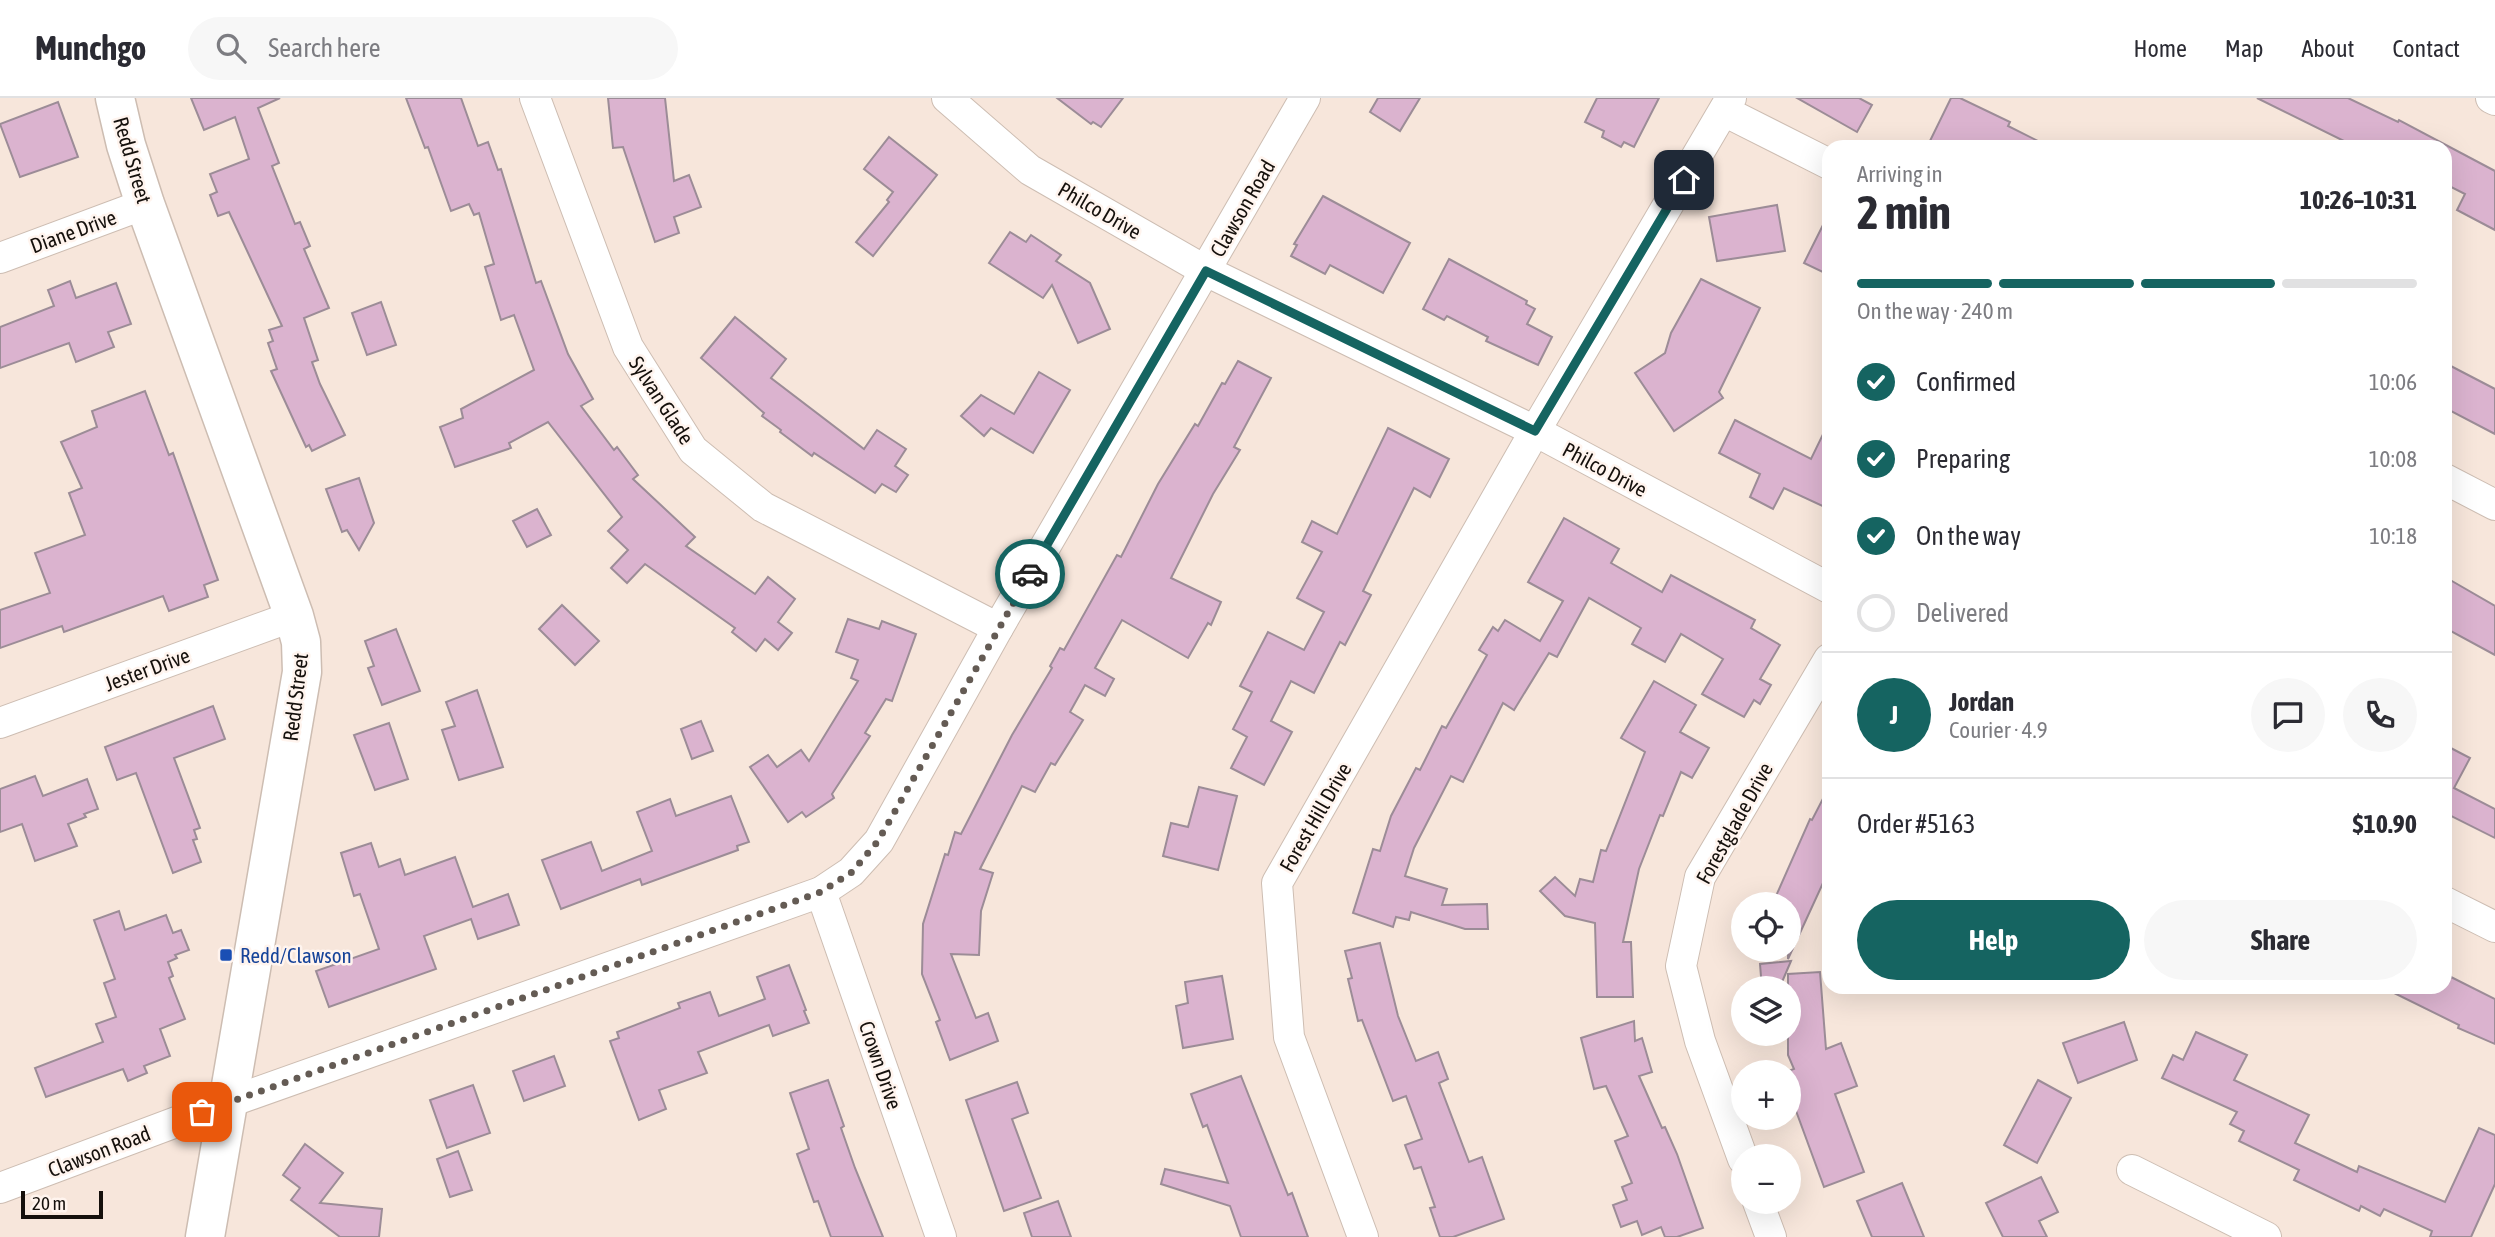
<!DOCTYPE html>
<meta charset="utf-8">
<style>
body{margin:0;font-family:"Asap Condensed",sans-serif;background:#f7f7f7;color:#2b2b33;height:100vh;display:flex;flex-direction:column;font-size:26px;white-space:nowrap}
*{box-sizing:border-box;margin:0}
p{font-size:23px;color:#7c7c81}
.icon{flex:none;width:38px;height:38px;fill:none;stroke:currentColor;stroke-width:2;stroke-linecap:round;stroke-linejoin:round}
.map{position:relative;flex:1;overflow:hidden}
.panel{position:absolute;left:1822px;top:42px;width:630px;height:854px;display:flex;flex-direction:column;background:#fff;border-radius:21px;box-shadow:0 7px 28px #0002}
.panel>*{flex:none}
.controls{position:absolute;left:1731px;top:794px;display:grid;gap:14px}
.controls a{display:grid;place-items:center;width:70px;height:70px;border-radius:50%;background:#fff;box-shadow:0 7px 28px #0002;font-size:35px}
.scale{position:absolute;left:21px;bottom:18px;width:82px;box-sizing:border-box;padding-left:7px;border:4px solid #15100c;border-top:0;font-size:19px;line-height:24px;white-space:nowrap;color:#15100c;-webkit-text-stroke:5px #fff4ee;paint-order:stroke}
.pin{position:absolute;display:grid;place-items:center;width:60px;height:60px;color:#fff;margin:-30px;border-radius:14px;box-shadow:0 4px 10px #0006}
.courier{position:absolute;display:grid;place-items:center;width:70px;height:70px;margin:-35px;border:5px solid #156461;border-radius:50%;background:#fff;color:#222;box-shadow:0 2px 9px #0007}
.summary em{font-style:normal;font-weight:700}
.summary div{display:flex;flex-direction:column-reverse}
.summary{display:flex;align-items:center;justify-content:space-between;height:119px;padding:0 35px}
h1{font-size:46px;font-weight:700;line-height:52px}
.bar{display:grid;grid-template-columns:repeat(4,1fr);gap:10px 7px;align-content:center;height:84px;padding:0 35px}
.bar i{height:9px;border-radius:5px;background:#e1e1e2}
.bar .on{background:#156461}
.bar p{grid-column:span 4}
.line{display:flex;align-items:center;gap:18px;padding:0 35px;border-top:2px solid #e1e1e2}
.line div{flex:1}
.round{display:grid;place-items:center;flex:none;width:74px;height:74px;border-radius:37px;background:#f7f7f7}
ol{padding:0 35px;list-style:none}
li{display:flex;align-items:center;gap:21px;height:77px}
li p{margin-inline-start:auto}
li .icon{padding:7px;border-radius:50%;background:#156461;color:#fff;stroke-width:4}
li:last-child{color:#7c7c81}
li i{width:38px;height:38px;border:4px solid #e1e1e2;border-radius:50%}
.action{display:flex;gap:14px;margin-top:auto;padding:14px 35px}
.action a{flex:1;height:80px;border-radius:42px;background:#156461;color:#fff;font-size:28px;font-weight:700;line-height:80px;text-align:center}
.action a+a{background:#f7f7f7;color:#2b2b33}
header{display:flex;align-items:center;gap:42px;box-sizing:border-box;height:98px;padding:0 35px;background:#fff;border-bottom:2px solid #e1e1e2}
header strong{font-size:33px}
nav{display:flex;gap:38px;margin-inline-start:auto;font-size:24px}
.search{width:490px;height:63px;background:#f7f7f7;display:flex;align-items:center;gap:18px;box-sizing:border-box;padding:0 24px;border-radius:38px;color:#7c7c81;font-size:26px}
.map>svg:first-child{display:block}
.building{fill:#dbb3cf;stroke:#9c8c97;stroke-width:2}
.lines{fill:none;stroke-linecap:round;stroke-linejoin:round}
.street-casing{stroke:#cdbdb2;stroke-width:32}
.secondary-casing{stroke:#cdbdb2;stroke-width:41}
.street{stroke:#fff;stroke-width:30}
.secondary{stroke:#fff;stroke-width:38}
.done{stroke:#645b54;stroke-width:7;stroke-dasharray:0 12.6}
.route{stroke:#156461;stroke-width:9}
.transit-dot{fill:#1a4fb4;stroke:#fff4ee;stroke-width:2.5}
.labels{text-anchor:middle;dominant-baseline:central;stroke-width:5;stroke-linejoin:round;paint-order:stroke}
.street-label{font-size:21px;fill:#15100c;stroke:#fff4ee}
.transit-label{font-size:21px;fill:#164399;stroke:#fff4ee;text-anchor:start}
</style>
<header>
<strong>Munchgo</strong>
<div class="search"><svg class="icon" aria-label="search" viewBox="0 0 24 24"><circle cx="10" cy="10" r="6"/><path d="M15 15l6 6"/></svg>Search here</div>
<nav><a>Home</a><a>Map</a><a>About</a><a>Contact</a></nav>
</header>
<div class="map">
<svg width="2495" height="1139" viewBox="0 0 2495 1139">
<rect width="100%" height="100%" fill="#f7e6db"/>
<g class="building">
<path d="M 191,0 L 280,0 L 258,10 L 279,65 L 272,68 L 295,126 L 300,124 L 310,148 L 304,151 L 329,210 L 304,220 L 318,262 L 312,264 L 320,286 L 345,337 L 312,353 L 309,347 L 306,349 L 271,273 L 277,271 L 268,245 L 273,243 L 269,232 L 282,228 L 229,114 L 218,118 L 210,97 L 217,94 L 210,76 L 249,61 L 235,19 L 204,32 Z"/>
<path d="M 406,0 L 461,0 L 478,48 L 488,44 L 498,72 L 501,71 L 536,185 L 541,183 L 568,256 L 593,301 L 581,308 L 614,352 L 617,349 L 638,377 L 633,381 L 695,439 L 686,448 L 755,496 L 768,479 L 795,501 L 778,524 L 792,535 L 778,552 L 765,541 L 756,553 L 732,534 L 735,530 L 645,466 L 627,485 L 611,470 L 628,452 L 608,433 L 622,419 L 548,324 L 509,345 L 511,350 L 455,369 L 440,329 L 463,320 L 461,311 L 534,272 L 514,217 L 501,222 L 485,169 L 494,166 L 479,115 L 474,117 L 469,106 L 451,113 L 428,49 L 425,50 Z"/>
<path d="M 608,0 L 665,0 L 674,83 L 689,77 L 701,109 L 674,119 L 679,135 L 655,144 L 623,49 L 613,50 Z"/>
<path d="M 1057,0 L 1123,0 L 1101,29 L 1093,24 L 1091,26 Z"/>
<path d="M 1378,0 L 1420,0 L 1400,33 L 1370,14 Z"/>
<path d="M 1597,0 L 1659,0 L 1634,49 L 1624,44 L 1621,49 L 1602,39 L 1604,33 L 1585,24 Z"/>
<path d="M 1797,0 L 1859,0 L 1872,7 L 1857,34 Z"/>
<path d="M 1951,0 L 1960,0 L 2010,24 L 2008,28 L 2050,49 L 1927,49 Z"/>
<path d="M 2257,0 L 2348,0 L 2398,24 L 2399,22 L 2495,73 L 2495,132 L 2457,112 L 2465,96 L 2445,86 L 2445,49 L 2356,49 Z"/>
<path d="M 58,4 L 78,59 L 20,79 L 0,26 Z"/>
<path d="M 889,39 L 937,77 L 873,158 L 856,144 L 889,104 L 887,102 L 893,94 L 864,71 Z"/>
<path d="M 1323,98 L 1410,145 L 1383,195 L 1330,167 L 1325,176 L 1291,158 L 1297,147 L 1294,146 Z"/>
<path d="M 1777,107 L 1785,153 L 1717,163 L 1709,119 Z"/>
<path d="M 1829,115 L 1829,177 L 1804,165 Z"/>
<path d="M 1010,134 L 1026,144 L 1031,137 L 1061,157 L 1056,163 L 1090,185 L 1110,231 L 1078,245 L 1052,187 L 1043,200 L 989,165 Z"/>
<path d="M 1449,161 L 1527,203 L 1526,206 L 1535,211 L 1527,226 L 1552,239 L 1538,267 L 1486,243 L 1488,239 L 1447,218 L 1444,222 L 1423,211 Z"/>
<path d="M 1701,181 L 1760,210 L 1719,294 L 1723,300 L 1674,333 L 1635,275 L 1665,255 L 1671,235 Z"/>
<path d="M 70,183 L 76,200 L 116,185 L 131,226 L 108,234 L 114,249 L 76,264 L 69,245 L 0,270 L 0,229 L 54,208 L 48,192 Z"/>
<path d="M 381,204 L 396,247 L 367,257 L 352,215 Z"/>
<path d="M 735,219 L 786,261 L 771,280 L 864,351 L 877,332 L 906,351 L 895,368 L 908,377 L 896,394 L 882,386 L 875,395 L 814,355 L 812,358 L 780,334 L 781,332 L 762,318 L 764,315 L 701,260 Z"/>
<path d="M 1238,263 L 1271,280 L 1234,349 L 1240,352 L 1213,396 L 1171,480 L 1221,504 L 1211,527 L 1208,525 L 1188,560 L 1122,522 L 1095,570 L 1114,581 L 1105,598 L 1085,587 L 1070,614 L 1083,622 L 1055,667 L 1051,665 L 1035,694 L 1022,688 L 980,771 L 993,775 L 981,813 L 979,857 L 951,856 L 976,920 L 988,915 L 998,943 L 950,962 L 936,924 L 940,922 L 922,876 L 923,826 L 945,756 L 948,757 L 955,734 L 961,736 L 1012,637 L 1052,570 L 1050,568 L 1060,550 L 1064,552 L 1117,457 L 1121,459 L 1158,386 L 1195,326 L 1198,328 L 1222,285 L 1225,286 Z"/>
<path d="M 2445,265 L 2495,291 L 2495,336 L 2445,310 Z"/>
<path d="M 1039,274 L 1070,292 L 1033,355 L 991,330 L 984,338 L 961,318 L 981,297 L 1014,316 Z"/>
<path d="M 145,293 L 169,357 L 173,355 L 218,482 L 204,487 L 208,499 L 169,513 L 163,498 L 64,534 L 62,528 L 0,550 L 0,512 L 50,495 L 35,455 L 85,437 L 69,395 L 82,390 L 61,344 L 97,329 L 92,313 Z"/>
<path d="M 1735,322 L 1811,361 L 1829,324 L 1829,411 L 1784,390 L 1773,411 L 1750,399 L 1760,376 L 1719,355 Z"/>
<path d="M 1388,330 L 1449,361 L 1430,399 L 1414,390 L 1363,493 L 1371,497 L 1345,547 L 1340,544 L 1314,595 L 1291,583 L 1271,623 L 1292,634 L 1264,687 L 1231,670 L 1247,639 L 1233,631 L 1252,594 L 1240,588 L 1268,534 L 1304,552 L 1324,514 L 1297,500 L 1322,454 L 1302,444 L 1312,423 L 1337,436 Z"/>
<path d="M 359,380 L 374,425 L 359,452 L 347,432 L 342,434 L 326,391 Z"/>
<path d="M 537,411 L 551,437 L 527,449 L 513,423 Z"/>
<path d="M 1564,420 L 1619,451 L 1611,465 L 1662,494 L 1671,477 L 1755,522 L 1751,530 L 1780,547 L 1760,581 L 1771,587 L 1760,606 L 1754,602 L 1744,619 L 1702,596 L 1723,561 L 1681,536 L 1665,564 L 1632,546 L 1641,530 L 1589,500 L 1557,559 L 1549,555 L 1514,612 L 1503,605 L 1463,684 L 1451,678 L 1414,750 L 1405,778 L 1447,791 L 1442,807 L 1487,806 L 1488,831 L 1465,831 L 1411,814 L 1409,822 L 1396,819 L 1393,829 L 1353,815 L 1373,751 L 1380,753 L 1391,718 L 1416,670 L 1420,672 L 1442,628 L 1446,630 L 1487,557 L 1479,552 L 1493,529 L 1498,533 L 1505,522 L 1540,543 L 1563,503 L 1528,484 Z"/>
<path d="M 2445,479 L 2495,508 L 2495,557 L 2445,530 Z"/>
<path d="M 562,507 L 599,543 L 575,567 L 539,531 Z"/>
<path d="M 848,521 L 879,531 L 882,523 L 916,536 L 892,603 L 886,601 L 865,635 L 870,638 L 832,696 L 834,700 L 806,719 L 802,714 L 788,724 L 750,669 L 768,657 L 777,669 L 801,652 L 809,663 L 858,583 L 851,580 L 858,562 L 836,554 Z"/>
<path d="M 396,531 L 420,593 L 382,607 L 368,570 L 374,568 L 365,543 Z"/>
<path d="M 1654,583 L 1696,607 L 1680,634 L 1709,650 L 1692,680 L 1681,674 L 1663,718 L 1660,717 L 1639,771 L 1623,844 L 1631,844 L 1633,899 L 1597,899 L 1595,825 L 1565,818 L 1540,793 L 1555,779 L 1575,798 L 1580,781 L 1593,784 L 1601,752 L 1606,753 L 1645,654 L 1621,640 Z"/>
<path d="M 477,592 L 503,669 L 459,682 L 442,632 L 455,628 L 446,604 Z"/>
<path d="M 213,608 L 225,641 L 174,660 L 200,730 L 194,732 L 197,741 L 193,742 L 201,764 L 173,775 L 136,675 L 117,682 L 105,649 Z"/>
<path d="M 701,623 L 713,653 L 692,661 L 681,631 Z"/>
<path d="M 389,625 L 408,681 L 375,692 L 354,637 Z"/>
<path d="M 2445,647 L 2470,660 L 2454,690 L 2495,711 L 2495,740 L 2445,715 Z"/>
<path d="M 35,678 L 43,698 L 87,681 L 98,711 L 84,716 L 86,719 L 68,726 L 77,748 L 35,763 L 22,726 L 0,734 L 0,691 Z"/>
<path d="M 1199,689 L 1237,698 L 1218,772 L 1163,758 L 1171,725 L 1188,729 Z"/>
<path d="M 1829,689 L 1829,772 L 1788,861 L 1788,807 L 1772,807 L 1810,721 L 1812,722 Z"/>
<path d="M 731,698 L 749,744 L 737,748 L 738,752 L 642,787 L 640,781 L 561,811 L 542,762 L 591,744 L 602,773 L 652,753 L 637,714 L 670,701 L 676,718 Z"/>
<path d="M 371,745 L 379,769 L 400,761 L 405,777 L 455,759 L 473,809 L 508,796 L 519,827 L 478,841 L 471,821 L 424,838 L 436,871 L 329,909 L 316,873 L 379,851 L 360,796 L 354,798 L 341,755 Z"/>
<path d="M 119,813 L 125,832 L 166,817 L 173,835 L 181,832 L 189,852 L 175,857 L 177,860 L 168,864 L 173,878 L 169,880 L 185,921 L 160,931 L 170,958 L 144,968 L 147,975 L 128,983 L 123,971 L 46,999 L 35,970 L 103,944 L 96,926 L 116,919 L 104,885 L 115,881 L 94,822 Z"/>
<path d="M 1380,845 L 1398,918 L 1416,963 L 1438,954 L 1448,981 L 1439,985 L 1469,1064 L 1482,1059 L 1504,1121 L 1453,1139 L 1440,1139 L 1430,1110 L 1435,1109 L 1421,1069 L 1414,1071 L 1405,1047 L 1422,1041 L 1406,998 L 1393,1003 L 1362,922 L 1358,923 L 1348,881 L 1352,880 L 1345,853 Z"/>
<path d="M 1791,863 L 1779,891 L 1762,891 L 1760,866 Z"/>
<path d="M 789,867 L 806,912 L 804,913 L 809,925 L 773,938 L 769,927 L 698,954 L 707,975 L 659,992 L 666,1011 L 639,1022 L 610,943 L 619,940 L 617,934 L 680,910 L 678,905 L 710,894 L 719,918 L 765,901 L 757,879 Z"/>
<path d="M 1820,874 L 1826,951 L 1841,945 L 1857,988 L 1835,996 L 1864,1074 L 1824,1089 L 1788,991 L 1788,975 L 1783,975 L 1794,971 L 1788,957 L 1788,876 Z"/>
<path d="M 2445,876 L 2495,901 L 2495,946 L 2458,930 L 2459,927 L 2382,889 L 2445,889 Z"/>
<path d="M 1222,878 L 1233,941 L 1183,950 L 1176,908 L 1188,905 L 1185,884 Z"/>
<path d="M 1634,923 L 1635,943 L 1642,940 L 1652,974 L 1639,978 L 1662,1030 L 1665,1029 L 1677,1056 L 1703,1130 L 1677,1139 L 1665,1139 L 1661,1129 L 1642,1137 L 1637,1123 L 1621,1129 L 1613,1107 L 1627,1102 L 1622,1089 L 1632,1085 L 1615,1043 L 1628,1038 L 1606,988 L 1594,991 L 1581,940 Z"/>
<path d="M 2124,924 L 2137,962 L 2078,985 L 2063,945 Z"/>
<path d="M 2196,934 L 2247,957 L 2234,982 L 2309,1017 L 2295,1045 L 2357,1074 L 2359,1068 L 2445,1104 L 2479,1030 L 2495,1037 L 2495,1086 L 2471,1139 L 2430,1139 L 2432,1133 L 2384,1111 L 2380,1118 L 2361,1108 L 2359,1113 L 2294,1082 L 2299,1072 L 2239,1043 L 2244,1033 L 2230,1026 L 2237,1014 L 2162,980 L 2173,957 L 2183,962 Z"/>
<path d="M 554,958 L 565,988 L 524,1003 L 513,973 Z"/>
<path d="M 1241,978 L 1288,1097 L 1292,1095 L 1308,1139 L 1241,1139 L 1230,1108 L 1161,1086 L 1165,1071 L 1228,1085 L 1207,1027 L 1203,1029 L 1191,996 Z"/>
<path d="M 828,982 L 844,1028 L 841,1030 L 855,1070 L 883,1139 L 831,1139 L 818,1103 L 814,1104 L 797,1056 L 809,1051 L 790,995 Z"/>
<path d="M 2038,982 L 2071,1000 L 2037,1065 L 2004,1047 Z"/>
<path d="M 1017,984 L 1028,1015 L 1012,1021 L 1041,1100 L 1004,1113 L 966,1002 Z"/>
<path d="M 473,987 L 490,1035 L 447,1050 L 430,1002 Z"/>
<path d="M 305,1046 L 343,1075 L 320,1105 L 382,1111 L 379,1139 L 340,1139 L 291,1102 L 300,1090 L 283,1077 Z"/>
<path d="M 458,1053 L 472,1092 L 450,1099 L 437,1061 Z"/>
<path d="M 2041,1079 L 2058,1114 L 2039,1123 L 2047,1139 L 2003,1139 L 1986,1105 Z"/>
<path d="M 1902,1085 L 1924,1139 L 1872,1139 L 1857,1103 Z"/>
<path d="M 1058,1103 L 1071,1139 L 1032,1139 L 1024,1115 Z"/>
</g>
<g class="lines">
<g class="street-casing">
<g id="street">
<path d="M 535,0 L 628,249 L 693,352 L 763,409 L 998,530"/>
<path d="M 947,0 L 1030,72 L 1206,173 L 1535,333 L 1829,490"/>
<path d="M 2491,0 L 2495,2"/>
<path d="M 1724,13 L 1829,66"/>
<path d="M 0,160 L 145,106"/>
<path d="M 2445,381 L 2495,407"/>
<path d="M 0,625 L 294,518"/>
<path d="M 821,794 L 941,1139"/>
<path d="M 2445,804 L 2495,829"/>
<path d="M 1743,1061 L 1700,943 L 1681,868 L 1700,779 L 1829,561"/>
<path d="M 2132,1072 L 2266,1139"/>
<path d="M 0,1090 L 227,1005 L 821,794 L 851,774 L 879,743 L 998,530 L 1305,0"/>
<path d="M 1758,1104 L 1771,1139"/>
<path d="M 1363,1139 L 1289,939 L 1277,785 L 1535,333 L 1731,0"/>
</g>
</g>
<g class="secondary-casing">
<path id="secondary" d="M 115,0 L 126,47 L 145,106 L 294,518 L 301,544 L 302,574 L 205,1139"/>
</g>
<use href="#street" class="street"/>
<use href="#secondary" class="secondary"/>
</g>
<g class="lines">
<path class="done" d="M 202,1014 L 821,794 L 852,774 L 878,743 L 1030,476"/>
<path class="route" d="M 1030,476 L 1206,173 L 1535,333 L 1684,82"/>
</g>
<rect class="transit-dot" x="219" y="850" width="14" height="14" rx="3.5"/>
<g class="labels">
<g class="street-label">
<text transform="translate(133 62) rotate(74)">Redd Street</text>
<text transform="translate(1242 110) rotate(-60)">Clawson Road</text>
<text transform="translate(1100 112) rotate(30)">Philco Drive</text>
<text transform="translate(73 133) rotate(-20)">Diane Drive</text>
<text transform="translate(662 302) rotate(57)">Sylvan Glade</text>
<text transform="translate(1605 371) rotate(28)">Philco Drive</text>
<text transform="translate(147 571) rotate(-20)">Jester Drive</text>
<text transform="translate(295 599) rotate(-83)">Redd Street</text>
<text transform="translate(1315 719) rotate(-60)">Forest Hill Drive</text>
<text transform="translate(1734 725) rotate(-61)">Forestglade Drive</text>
<text transform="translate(881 967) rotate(71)">Crown Drive</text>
<text transform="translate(99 1053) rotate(-21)">Clawson Road</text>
</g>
<g class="transit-label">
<text x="240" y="857">Redd/Clawson</text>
</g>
</g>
</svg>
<div class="controls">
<a><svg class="icon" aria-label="locate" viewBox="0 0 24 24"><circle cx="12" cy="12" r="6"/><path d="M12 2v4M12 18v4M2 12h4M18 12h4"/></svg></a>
<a><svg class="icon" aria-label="layers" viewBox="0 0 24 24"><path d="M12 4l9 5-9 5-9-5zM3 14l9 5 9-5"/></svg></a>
<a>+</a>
<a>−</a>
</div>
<div class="scale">20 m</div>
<div class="pin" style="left:202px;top:1014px;background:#ea580c"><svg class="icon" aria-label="bag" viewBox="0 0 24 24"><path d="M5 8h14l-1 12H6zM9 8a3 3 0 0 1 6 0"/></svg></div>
<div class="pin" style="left:1684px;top:82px;background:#1f2937"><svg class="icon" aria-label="home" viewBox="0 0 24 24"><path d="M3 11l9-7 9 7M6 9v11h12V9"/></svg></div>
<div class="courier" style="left:1030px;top:476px"><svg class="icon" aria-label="car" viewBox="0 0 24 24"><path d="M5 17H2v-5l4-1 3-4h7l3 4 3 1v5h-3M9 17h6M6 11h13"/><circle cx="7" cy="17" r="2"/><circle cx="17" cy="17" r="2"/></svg></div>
<section class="panel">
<div class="summary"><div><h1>2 min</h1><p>Arriving in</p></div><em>10:26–10:31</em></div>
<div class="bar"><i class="on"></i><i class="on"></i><i class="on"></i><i></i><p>On the way · 240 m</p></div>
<ol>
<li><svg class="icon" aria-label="check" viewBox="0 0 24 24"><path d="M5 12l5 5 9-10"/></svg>Confirmed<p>10:06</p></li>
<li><svg class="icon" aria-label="check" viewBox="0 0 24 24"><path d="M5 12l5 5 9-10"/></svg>Preparing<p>10:08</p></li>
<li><svg class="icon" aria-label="check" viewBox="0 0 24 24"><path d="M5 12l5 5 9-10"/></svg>On the way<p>10:18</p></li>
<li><i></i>Delivered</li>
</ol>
<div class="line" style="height:126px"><b class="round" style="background:#156461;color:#fff">J</b><div><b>Jordan</b><p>Courier · 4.9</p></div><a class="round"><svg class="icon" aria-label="chat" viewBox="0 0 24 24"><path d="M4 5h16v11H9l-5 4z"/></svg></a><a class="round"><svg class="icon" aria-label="phone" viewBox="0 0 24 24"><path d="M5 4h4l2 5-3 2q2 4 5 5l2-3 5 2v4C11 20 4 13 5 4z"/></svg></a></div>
<div class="line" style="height:91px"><div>Order #5163</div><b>$10.90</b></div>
<div class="action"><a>Help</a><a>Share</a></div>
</section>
</div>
